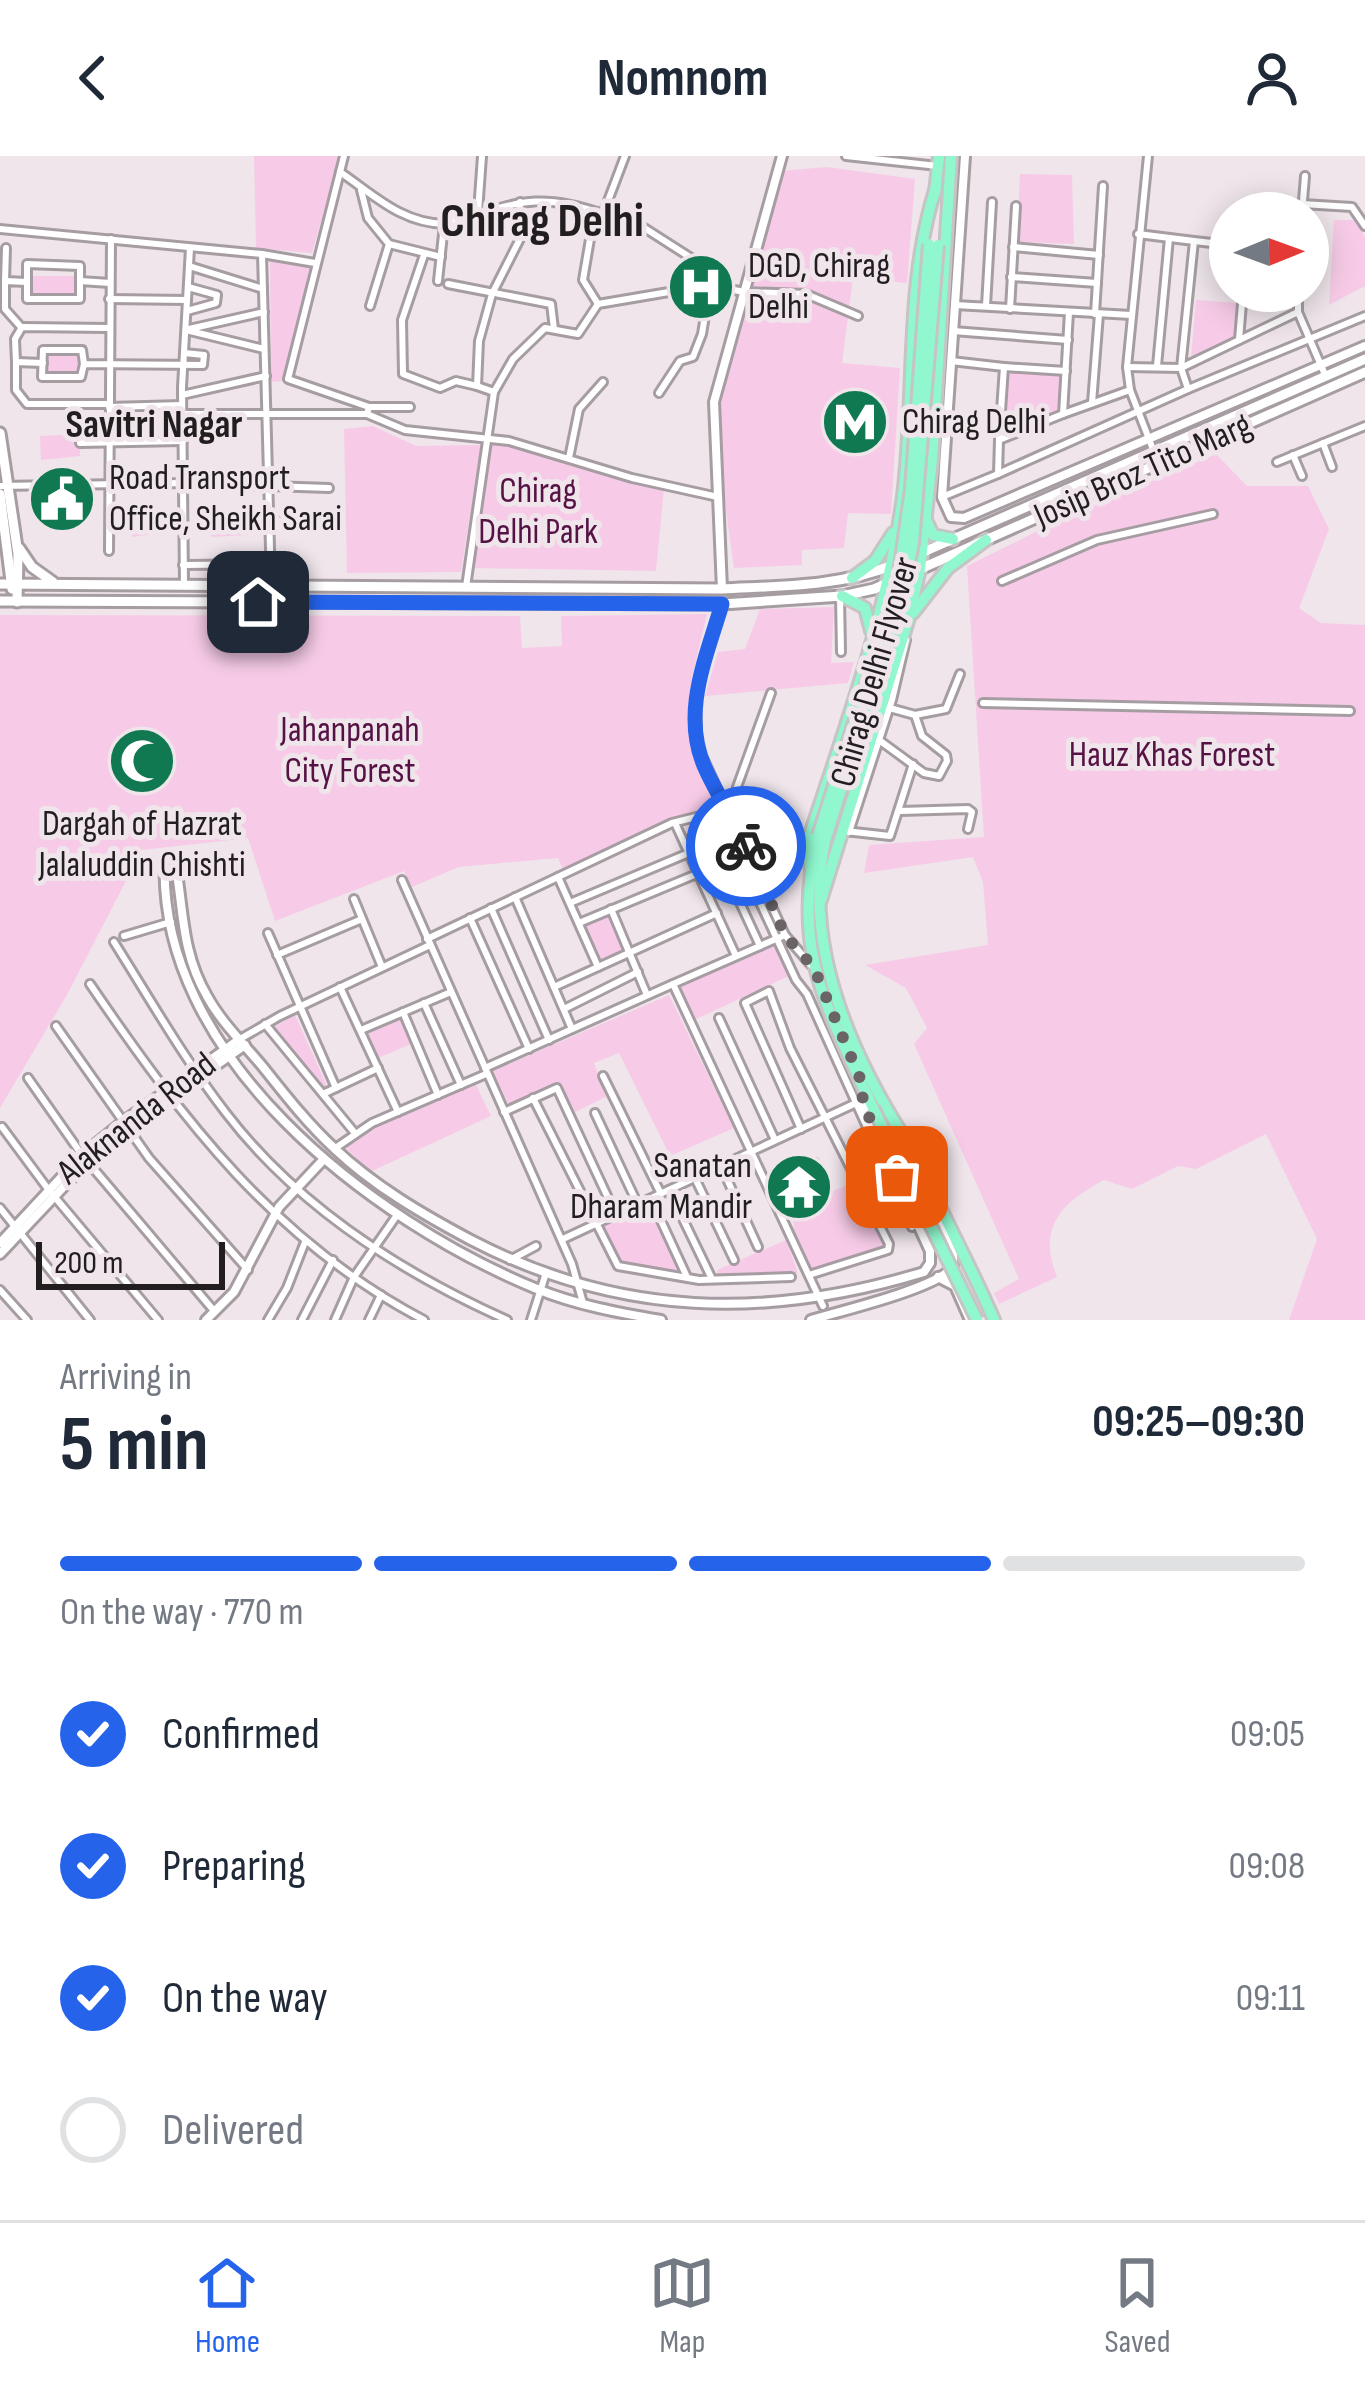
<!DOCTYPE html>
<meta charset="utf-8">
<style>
body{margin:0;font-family:"Sofia Sans Condensed",sans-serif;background:#f2f2f3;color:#1f2937;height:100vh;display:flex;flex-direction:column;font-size:45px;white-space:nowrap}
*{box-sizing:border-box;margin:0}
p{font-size:39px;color:#747a83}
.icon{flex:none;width:66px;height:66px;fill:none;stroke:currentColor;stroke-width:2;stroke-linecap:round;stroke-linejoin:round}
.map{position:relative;height:1164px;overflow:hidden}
.panel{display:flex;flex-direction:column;background:#fff;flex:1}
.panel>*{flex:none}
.needle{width:78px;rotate:89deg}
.buttons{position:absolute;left:1209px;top:36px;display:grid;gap:24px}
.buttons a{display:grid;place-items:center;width:120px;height:120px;border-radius:50%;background:#fff;box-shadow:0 6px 30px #0003;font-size:60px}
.scale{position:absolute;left:36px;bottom:30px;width:189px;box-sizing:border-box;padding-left:12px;border:6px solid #221e20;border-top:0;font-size:33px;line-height:42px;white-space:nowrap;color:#221e20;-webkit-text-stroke:9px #efe5eb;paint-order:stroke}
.pin{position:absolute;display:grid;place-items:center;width:102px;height:102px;color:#fff;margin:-51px;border-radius:24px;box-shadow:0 6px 18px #0006}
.courier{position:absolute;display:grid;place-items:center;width:120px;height:120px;margin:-60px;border:9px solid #2563eb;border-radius:50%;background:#fff;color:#222;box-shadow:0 3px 15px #0007}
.overview em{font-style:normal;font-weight:700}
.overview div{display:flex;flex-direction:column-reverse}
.overview{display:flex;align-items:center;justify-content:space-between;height:204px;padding:0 60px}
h1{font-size:78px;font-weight:700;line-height:90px}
.bar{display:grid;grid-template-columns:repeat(4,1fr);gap:18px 12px;align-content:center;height:144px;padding:0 60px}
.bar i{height:15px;border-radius:9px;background:#e0e1e3}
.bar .current{background:#2563eb}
.bar p{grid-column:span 4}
ol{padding:0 60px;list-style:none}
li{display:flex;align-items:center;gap:36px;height:132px}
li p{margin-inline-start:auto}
li .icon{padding:12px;border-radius:50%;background:#2563eb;color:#fff;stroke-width:4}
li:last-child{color:#747a83}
li i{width:66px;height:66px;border:6px solid #e0e1e3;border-radius:50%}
header{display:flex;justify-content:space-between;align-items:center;height:156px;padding:0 60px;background:#fff;font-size:54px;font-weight:700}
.menu{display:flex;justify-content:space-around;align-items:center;height:168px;border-top:3px solid #e0e1e3;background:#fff;font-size:33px;color:#747a83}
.menu a{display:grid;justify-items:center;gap:6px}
.menu .current{color:#2563eb}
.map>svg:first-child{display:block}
.green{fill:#f7cbe7}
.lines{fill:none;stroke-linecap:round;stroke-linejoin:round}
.minor-casing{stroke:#a69da3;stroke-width:12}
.tertiary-casing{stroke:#a69da3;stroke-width:14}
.secondary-casing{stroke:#a69da3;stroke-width:15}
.primary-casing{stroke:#c6c4c5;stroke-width:16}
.minor{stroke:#fff;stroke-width:6}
.tertiary{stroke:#fff;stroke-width:8}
.secondary{stroke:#fff;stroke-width:9}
.primary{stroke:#90f7ce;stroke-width:10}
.primary-bridge-casing{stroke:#c6c4c5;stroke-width:16;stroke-linecap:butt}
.primary-bridge{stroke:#90f7ce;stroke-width:10}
.done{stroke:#6a6467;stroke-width:12;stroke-dasharray:0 21.6}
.route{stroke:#2563eb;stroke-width:15}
.labels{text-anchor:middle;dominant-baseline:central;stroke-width:10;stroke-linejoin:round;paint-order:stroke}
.poi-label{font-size:36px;fill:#221e20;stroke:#efe5eb;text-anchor:start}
.street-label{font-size:36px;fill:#221e20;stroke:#efe5eb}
.park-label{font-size:36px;fill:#561245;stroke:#efe5eb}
.neighbourhood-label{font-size:39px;font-weight:bold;fill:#221e20;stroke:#efe5eb}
.district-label{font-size:48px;font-weight:bold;fill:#221e20;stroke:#efe5eb}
</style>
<header><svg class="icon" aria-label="back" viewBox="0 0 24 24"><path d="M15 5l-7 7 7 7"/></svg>Nomnom<svg class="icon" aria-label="person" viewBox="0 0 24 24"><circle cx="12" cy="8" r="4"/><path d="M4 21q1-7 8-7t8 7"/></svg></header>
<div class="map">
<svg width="1365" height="1164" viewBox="0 0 1365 1164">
<rect width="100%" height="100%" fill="#efe5eb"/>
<g class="green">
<path d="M 254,0 L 340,0 L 312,97 L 256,92 Z"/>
<path d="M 827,11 L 915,23 L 907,127 L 853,122 L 842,207 L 900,212 L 891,358 L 848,357 L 844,392 L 802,394 L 802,409 L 734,412 L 716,283 L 718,246 L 780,15 Z"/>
<path d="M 1020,18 L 1072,19 L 1074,88 L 1017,86 Z"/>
<path d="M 1334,64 L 1357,64 L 1365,82 L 1365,130 L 1329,149 Z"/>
<path d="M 270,105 L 310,111 L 282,225 L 271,226 Z"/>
<path d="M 26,120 L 80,120 L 80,143 L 27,143 Z"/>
<path d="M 1196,144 L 1236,147 L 1234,182 L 1191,201 Z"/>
<path d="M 42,197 L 80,197 L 81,221 L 42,221 Z"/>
<path d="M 1008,216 L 1061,220 L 1059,254 L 1003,277 Z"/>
<path d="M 173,257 L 175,290 L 113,291 L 113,258 Z"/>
<path d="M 373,270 L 416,290 L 481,289 L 461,416 L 347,417 L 344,273 Z"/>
<path d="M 80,278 L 80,300 L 41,304 L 40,280 Z"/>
<path d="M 488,285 L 664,332 L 656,415 L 471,412 Z"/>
<path d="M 1216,298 L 1247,330 L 1308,330 L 1329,373 L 1299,452 L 1321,467 L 1365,469 L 1365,1164 L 1289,1164 L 1317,1083 L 1266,978 L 1196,1013 L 1178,1010 L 1132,1033 L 1104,1024 C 1061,1047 1037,1071 1057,1121 L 999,1148 L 994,1137 L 1019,1123 L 914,888 L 927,872 L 906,832 L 865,809 L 988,789 L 983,726 L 973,701 L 864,717 L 869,689 L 984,681 L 967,410 L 1060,364 Z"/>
<path d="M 155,355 L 155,378 L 132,381 L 131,357 Z"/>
<path d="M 212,356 L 247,357 L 248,379 L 211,381 Z"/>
<path d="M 834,451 L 831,507 L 854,506 L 848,527 L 705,540 L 718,496 L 745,493 L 760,453 Z"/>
<path d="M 707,458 C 686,548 675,563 719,649 L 565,718 L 558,702 L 459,711 L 412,731 L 404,715 L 275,765 L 248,682 L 142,694 L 68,837 L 0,952 L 0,459 L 520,460 L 522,492 L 562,490 L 561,460 Z"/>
<path d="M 610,756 L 626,793 L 599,804 L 582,767 Z"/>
<path d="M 777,787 L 791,819 L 694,864 L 680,829 Z"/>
<path d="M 669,839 L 734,972 L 670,1000 L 619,897 L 594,907 L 606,941 L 575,956 L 561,927 L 509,949 L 492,915 Z"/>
<path d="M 295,859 L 327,930 L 323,933 L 273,872 Z"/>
<path d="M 402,863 L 411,888 L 378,902 L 366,878 Z"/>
<path d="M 476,929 L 491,960 L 370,1016 L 346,992 L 358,978 Z"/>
<path d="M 853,1027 L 884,1090 L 842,1108 L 812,1114 L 795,1078 L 791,1051 Z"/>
<path d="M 647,1050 L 680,1117 L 618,1106 L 601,1071 Z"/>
<path d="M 786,1084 L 798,1117 L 718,1121 L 717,1114 Z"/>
</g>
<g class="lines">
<g class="minor-casing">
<g id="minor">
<path d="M 344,0 L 288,223 L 369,251 L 367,258"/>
<path d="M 846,0 L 938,10"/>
<path d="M 1148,0 L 1127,211 L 1130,234 L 1154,296"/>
<path d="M 340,16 C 374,39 401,67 445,68 C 512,50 532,33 603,58 L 590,83 L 583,124 L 598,148"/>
<path d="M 361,34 L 368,62 L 389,88 L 370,150"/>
<path d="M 607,48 L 696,105 L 690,132"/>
<path d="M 1302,48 L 1352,51 L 1365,70"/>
<path d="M 478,56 L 482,0"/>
<path d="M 1302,57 L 1305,20"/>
<path d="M 603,58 L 625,0"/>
<path d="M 0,73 L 262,98 L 315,107"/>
<path d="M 1194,85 L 1230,89"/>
<path d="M 389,88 L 441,101"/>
<path d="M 1013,91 L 1099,99"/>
<path d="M 262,98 L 271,429"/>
<path d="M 424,99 L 402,164 L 403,218 L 440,232 L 456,225 L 477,230"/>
<path d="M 189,110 L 263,133"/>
<path d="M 1011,121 L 1097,127"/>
<path d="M 5,125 L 6,92"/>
<path d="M 80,125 L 80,143 L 27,143 L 27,108 L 80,110 L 80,125 L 110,127"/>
<path d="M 438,125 L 444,69"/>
<path d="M 448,128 L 551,148 L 554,173"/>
<path d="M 109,143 L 187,144"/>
<path d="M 955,149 L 1131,159"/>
<path d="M 986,150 L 992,46"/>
<path d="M 1010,153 L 1016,50"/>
<path d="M 187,155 L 216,147 L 217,139 L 188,131"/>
<path d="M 1069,156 L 1063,258 L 1130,234"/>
<path d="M 1298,156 L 1298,135"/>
<path d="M 1095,158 L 1103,30"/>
<path d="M 21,171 L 5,153 L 5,125 L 27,126"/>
<path d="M 189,173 L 264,156"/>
<path d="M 186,174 L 264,193"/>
<path d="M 953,175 L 1068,184"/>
<path d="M 1239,184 L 1243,135"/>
<path d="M 951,205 L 1004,211 L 999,284 L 1063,258"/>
<path d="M 16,206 L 15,183 L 22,171 L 109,172"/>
<path d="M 43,207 L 16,206 L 16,234 L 27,248 L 109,248"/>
<path d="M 84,208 L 81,221 L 42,221 L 43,194 L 82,194 L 84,208 L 203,209 L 204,199 L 184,197"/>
<path d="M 1157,210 L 1169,82"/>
<path d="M 1004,211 L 1066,215"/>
<path d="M 1127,211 L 1181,212 L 1298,156 L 1326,221"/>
<path d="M 1188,233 L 1365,160"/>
<path d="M 494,236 L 477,230 L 479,185 L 492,138 L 527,69 L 519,65 L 520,46"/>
<path d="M 659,237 L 680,205 L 693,201 L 702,178 L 710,129"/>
<path d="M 182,239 L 266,220"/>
<path d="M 1092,247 L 1099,158"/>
<path d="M 109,251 L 182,249"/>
<path d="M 369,251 L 410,251"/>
<path d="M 182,258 L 367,258 L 405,274 L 509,285 L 632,322 L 718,341"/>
<path d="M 80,287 L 183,285"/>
<path d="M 1323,287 L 1332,311"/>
<path d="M 1293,299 L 1302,320"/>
<path d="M 569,302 L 579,253 L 603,226"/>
<path d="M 1277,306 L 1365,270"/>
<path d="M 998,318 L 1188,233 L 1181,212 L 1194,85 L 1138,78"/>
<path d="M 0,330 L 183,327 L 329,332"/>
<path d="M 942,341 L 998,318 L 999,284"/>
<path d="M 269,365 L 298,366"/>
<path d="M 109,395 L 111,83"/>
<path d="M 183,409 L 269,408"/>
<path d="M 1002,425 L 1097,384 L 1213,358"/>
<path d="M 184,428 L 182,231 L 190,92"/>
<path d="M 466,431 L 494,236 L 513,203 L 545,172 L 578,178 L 598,148 L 710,129 L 744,136 L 806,138 L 858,160"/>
<path d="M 840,440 L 841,496"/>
<path d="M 721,448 L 696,540 L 697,589 L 785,779 L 811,809"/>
<path d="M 983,547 L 1350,555"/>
<path d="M 915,559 L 946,553 L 960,518"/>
<path d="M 879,584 L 924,617 L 939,620 L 947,605 L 946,599 L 922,580 L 915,559 L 886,551"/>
<path d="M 900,655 L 968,653 L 972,656 L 968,673"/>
<path d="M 733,663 L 737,631 L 771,537"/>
<path d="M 675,667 L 736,800"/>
<path d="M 845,675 L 890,680 L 913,608"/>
<path d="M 849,676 L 892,544 L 906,484"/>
<path d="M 558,721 L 598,811"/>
<path d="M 402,724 L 572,1108 L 583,1147"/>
<path d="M 515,741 L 572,873"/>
<path d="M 354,743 L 382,811"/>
<path d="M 570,747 L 729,680 L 796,824 L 807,838 L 912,1071"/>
<path d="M 491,752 L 549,884"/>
<path d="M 611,753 L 647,839"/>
<path d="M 470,762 L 529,893"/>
<path d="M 579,767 L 699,717"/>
<path d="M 268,777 L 336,932"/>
<path d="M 785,779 L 673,828 L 823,1150"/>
<path d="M 124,780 L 171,766"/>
<path d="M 427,783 L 672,667 L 700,660 L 760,790"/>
<path d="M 114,786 C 150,843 184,903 226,957 C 298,1051 400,1116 507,1164"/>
<path d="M 277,799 L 362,763"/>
<path d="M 90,828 C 182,963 275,1086 424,1164"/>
<path d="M 340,831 L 398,956"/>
<path d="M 554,831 L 717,757"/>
<path d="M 424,847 L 461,929"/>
<path d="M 564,853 L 638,816"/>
<path d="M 403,856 L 438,939"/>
<path d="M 719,862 L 775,984"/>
<path d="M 265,868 L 354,976"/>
<path d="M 56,870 L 149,1002 L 248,1114"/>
<path d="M 361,874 L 451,836"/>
<path d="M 240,883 L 280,860 L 430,789"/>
<path d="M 485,912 L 673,828"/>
<path d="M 603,920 L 661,1038"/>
<path d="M 28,922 L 82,999 L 215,1156"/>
<path d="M 323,938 L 378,912"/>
<path d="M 533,942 L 618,1110 L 699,1124 L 791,1121"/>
<path d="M 504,956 L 557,932 L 616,1059"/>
<path d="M 595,957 L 638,1049"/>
<path d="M 2,971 L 48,1033 L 158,1164"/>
<path d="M 801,973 L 745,847 L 769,835 L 790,892 L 889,1088 L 888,1094 L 809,1119"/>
<path d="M 334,993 L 372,967 L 486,918"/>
<path d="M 721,1010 L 758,1091"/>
<path d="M 695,1022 L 734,1104"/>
<path d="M 768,1030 L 815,1007"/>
<path d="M 669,1034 L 712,1123"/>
<path d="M 651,1043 L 687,1121"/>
<path d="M 0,1052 L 90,1164"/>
<path d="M 563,1083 L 854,948"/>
<path d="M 510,1104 L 536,1090"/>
<path d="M 0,1134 L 27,1164"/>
<path d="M 268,1164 L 287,1132 L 305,1086"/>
<path d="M 302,1164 L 333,1104"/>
<path d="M 335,1164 L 354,1121 L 397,1059"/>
<path d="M 369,1164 L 381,1139"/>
<path d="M 531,1164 L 545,1120"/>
</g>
</g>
<g class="tertiary-casing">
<g id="tertiary">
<path d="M 965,0 L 942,341 L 951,361 L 964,362 L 1365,190"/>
<path d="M 722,433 L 714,246 L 782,0"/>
<path d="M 174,700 C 184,749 180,794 207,840 C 221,866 244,888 263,911 C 286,940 308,968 335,993 C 374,1030 424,1059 471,1084 C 619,1161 767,1164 924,1116 L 930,1107 L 930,1095 L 862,947 L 864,935"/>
<path d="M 174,700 L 165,700 C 154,900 372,1065 537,1133 C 576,1149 620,1157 661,1164"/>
<path d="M 0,1087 L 82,999 L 124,965 L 240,883"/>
<path d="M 0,1098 L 87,1006 L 128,971 L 245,889"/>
<path d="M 938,1121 L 955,1130 L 970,1164"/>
<path d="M 206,1164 L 234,1136 L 279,1051 L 324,1003"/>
<path d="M 811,1164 C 844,1154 921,1136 948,1116 C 955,1111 953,1107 953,1099 L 897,973"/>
</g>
</g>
<g class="secondary-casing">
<g id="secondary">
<path d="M 0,277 L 18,398 L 17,446"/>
<path d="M 0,338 L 12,433"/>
<path d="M 19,392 L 32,411 L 53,426"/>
<path d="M 919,398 L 1365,203"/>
<path d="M 0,428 L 722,433 C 779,430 839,431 893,409"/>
<path d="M 0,445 L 722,448 L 842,440 L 874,433 L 936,406 L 1365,216"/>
</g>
</g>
<g class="primary-casing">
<g id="primary">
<path d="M 935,37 L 939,0"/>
<path d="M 927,366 L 933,379 L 953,383"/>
<path d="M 852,422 L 875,405 L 893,377"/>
<path d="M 842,440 L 865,452 L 871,475"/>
<path d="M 913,457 L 948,412 L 986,384"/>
<path d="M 818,680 C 790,793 827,852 873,952"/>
<path d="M 825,685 C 803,788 850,896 904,981 C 917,1002 927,1026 938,1047 C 957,1086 977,1124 994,1164"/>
<path d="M 810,710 L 808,685 C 845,571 887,459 903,340 C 916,237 904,131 936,31"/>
<path d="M 821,744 L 908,465 L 920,413 L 932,304 L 951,0"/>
</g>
</g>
<use href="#minor" class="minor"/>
<use href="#tertiary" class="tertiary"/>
<use href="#secondary" class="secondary"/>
<use href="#primary" class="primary"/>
<g class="primary-bridge-casing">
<g id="primary-bridge">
<path d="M 818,680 L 897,431 L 911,333 L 929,88"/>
<path d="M 825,685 L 904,433 L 913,387 L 938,89"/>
<path d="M 873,952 L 977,1164"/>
</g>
</g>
<use href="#primary-bridge" class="primary-bridge"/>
</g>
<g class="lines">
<path class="done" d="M 746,690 L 785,779 L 814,812 L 864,932 L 862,946 L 897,1021"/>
<path class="route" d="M 258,446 L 722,448 C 706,502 680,559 706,614 C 718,640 734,664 746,690"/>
</g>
<defs>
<g id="hospital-disc" transform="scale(3.45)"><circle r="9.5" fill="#117952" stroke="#efe5eb"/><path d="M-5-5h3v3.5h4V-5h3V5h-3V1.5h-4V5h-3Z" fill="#fff"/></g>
<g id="metro-disc" transform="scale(3.45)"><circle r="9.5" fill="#117952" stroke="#efe5eb"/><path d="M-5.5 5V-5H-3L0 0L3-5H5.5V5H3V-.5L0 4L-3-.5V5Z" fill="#fff"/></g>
<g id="civic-disc" transform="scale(3.45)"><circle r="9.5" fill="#117952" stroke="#efe5eb"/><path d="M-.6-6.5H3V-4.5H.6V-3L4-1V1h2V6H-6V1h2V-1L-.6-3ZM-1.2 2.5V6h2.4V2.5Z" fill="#fff"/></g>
<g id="mosque-disc" transform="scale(3.45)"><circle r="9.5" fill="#117952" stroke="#efe5eb"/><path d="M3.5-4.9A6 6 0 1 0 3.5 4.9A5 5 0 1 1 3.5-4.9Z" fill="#fff"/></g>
<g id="temple-disc" transform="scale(3.45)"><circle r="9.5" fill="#117952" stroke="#efe5eb"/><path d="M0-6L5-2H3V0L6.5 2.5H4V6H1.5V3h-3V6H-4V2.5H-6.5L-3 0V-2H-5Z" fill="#fff"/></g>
</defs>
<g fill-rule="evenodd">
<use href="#hospital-disc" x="701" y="131"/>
<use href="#metro-disc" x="855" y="266"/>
<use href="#civic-disc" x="62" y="343"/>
<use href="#mosque-disc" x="142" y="605"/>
<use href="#temple-disc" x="799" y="1031"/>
</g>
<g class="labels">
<g class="poi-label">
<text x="748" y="110">DGD, Chirag<tspan x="748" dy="41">Delhi</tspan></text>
<text x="902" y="266">Chirag Delhi</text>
<text x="109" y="322">Road Transport<tspan x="109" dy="41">Office, Sheikh Sarai</tspan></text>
<text x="142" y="668" text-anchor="middle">Dargah of Hazrat<tspan x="142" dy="41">Jalaluddin Chishti</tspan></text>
<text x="752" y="1010" text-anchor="end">Sanatan<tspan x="752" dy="41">Dharam Mandir</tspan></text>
</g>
<g class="street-label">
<text transform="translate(1143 315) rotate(-24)">Josip Broz Tito Marg</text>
<text transform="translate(875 516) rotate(-74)">Chirag Delhi Flyover</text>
<text transform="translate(137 963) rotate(-38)">Alaknanda Road</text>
</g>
<g class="park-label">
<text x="538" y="335">Chirag<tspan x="538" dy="41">Delhi Park</tspan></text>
<text x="350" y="574">Jahanpanah<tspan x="350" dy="41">City Forest</tspan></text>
<text x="1172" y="599">Hauz Khas Forest</text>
</g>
<g class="neighbourhood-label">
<text x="154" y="269">Savitri Nagar</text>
</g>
<g class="district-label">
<text x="542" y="65">Chirag Delhi</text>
</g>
</g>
</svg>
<div class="buttons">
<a><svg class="needle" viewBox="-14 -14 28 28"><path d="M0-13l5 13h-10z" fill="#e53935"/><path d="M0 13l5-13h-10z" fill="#747a83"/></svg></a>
</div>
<div class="scale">200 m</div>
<div class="pin" style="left:897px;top:1021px;background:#ea580c"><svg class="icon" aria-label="bag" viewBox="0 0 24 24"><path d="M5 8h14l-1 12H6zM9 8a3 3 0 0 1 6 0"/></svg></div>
<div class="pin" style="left:258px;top:446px;background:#1f2937"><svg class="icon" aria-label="home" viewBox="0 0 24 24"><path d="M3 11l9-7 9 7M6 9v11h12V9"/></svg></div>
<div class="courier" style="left:746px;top:690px"><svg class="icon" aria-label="bike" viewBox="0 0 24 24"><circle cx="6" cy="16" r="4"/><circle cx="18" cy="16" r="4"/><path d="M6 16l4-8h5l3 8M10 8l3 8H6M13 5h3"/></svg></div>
</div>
<section class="panel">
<div class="overview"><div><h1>5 min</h1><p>Arriving in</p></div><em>09:25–09:30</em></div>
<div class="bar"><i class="current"></i><i class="current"></i><i class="current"></i><i></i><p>On the way · 770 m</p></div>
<ol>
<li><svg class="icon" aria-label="check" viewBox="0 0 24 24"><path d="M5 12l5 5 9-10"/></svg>Confirmed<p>09:05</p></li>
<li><svg class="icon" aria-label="check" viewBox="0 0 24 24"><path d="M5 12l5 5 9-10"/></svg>Preparing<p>09:08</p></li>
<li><svg class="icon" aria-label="check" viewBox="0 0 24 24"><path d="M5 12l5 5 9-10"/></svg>On the way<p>09:11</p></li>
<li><i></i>Delivered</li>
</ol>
</section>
<nav class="menu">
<a class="current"><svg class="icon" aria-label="home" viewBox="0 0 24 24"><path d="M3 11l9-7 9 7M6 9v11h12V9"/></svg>Home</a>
<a><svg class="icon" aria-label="map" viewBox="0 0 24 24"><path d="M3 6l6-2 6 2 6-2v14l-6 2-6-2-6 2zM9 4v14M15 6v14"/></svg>Map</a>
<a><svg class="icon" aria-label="saved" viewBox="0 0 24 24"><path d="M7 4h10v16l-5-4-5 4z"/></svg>Saved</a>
</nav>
